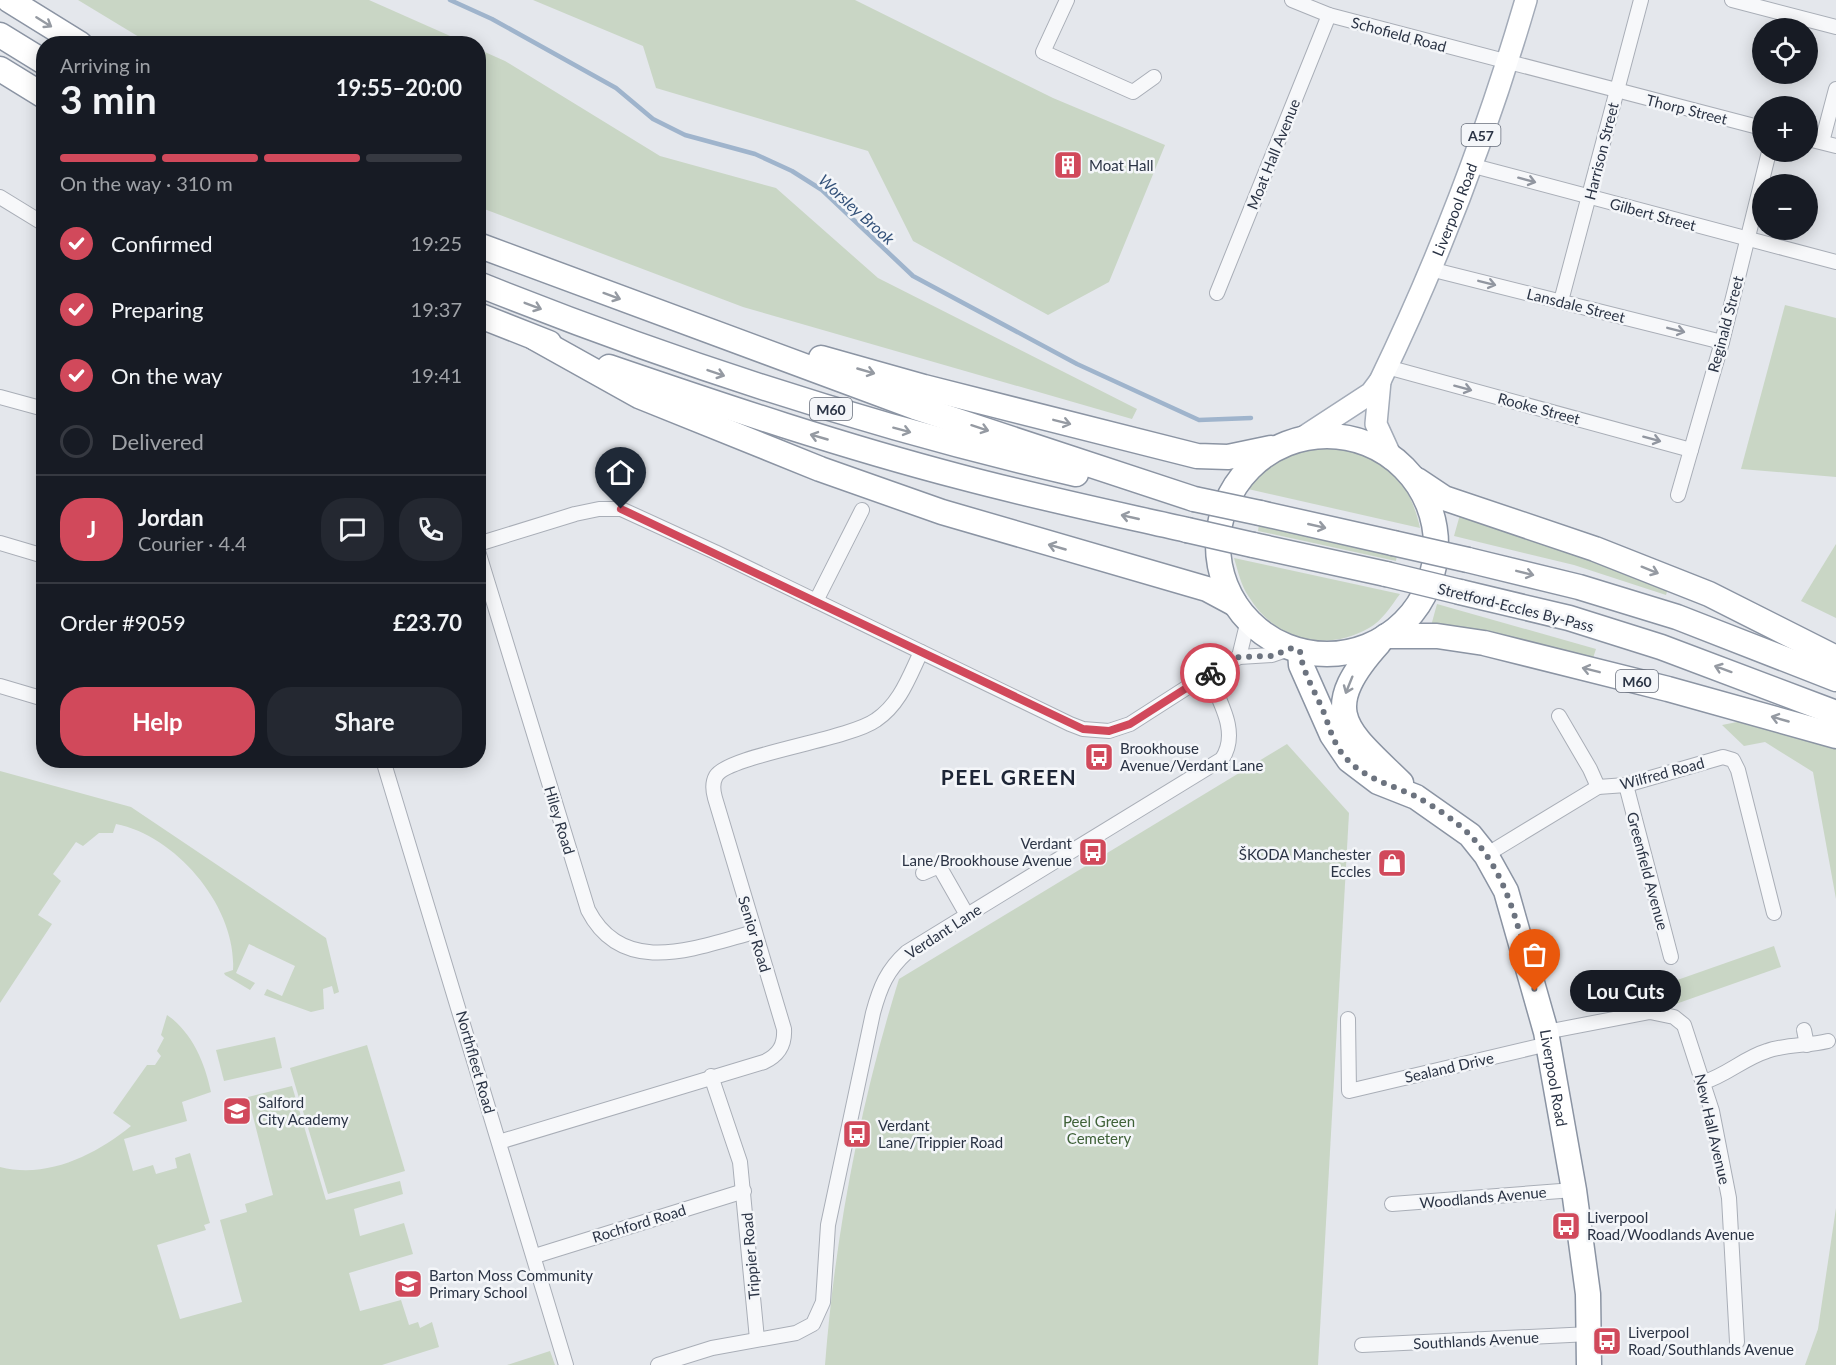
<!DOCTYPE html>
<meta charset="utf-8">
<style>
body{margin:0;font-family:Lato,sans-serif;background:#242831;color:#f1f3f6;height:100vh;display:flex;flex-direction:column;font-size:22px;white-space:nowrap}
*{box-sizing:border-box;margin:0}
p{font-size:20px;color:#9ea1a6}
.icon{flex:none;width:33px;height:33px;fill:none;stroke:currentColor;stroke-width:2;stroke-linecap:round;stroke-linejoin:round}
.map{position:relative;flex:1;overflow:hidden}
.panel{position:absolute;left:36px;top:36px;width:450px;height:732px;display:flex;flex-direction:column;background:#171b24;border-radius:24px;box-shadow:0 3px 15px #0003}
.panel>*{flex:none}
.fabs{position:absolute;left:1752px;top:18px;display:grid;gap:12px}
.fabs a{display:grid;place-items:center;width:66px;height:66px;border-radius:50%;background:#171b24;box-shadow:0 3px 15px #0003;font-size:30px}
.pin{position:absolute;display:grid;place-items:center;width:51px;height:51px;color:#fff;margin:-62px -26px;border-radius:50% 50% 50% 0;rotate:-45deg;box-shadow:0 0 6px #0007}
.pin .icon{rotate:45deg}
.courier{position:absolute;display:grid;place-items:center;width:60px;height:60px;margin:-30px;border:4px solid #d1495b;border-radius:50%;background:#fff;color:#222;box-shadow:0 2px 8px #0007}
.bubble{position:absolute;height:42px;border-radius:21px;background:#171b24;box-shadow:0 3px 15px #0003;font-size:20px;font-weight:700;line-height:42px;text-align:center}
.overview em{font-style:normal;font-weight:700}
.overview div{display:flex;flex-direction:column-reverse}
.overview{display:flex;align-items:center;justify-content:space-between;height:102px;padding:0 24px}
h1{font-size:39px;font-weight:700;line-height:45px}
.bar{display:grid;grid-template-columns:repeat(4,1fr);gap:9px 6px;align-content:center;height:72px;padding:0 24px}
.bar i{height:8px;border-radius:4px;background:#363941}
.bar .current{background:#d1495b}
.bar p{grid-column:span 4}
.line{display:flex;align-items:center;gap:15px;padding:0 24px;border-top:2px solid #363941}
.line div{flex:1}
.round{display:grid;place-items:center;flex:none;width:63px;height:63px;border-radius:24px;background:#242831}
ol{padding:0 24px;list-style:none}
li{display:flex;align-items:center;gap:18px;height:66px}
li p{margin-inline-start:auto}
li .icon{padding:6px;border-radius:50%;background:#d1495b;color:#fff;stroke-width:4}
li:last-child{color:#9ea1a6}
li i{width:33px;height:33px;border:3px solid #363941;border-radius:50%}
.action{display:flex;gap:12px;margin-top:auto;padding:12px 24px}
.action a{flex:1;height:69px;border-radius:24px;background:#d1495b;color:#fff;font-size:24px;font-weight:700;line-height:69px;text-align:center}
.action a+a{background:#242831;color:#f1f3f6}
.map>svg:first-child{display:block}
.green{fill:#c9d6c5}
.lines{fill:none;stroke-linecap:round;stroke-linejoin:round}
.stream{stroke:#9fb4cc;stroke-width:4.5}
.street-casing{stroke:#a9aeb7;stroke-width:16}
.primary-casing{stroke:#a3abb8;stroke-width:24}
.highway-casing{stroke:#8b94a3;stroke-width:27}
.street{stroke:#f7f8fa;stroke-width:14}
.primary{stroke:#fff;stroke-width:21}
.highway{stroke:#fff;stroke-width:24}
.highway-bridge-casing{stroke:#8b94a3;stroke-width:27;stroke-linecap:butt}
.highway-bridge{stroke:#fff;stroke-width:24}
.oneway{stroke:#959aa2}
.oneway2{stroke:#9196a0}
.done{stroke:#6c737f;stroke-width:6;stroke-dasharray:0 10.8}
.route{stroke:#d1495b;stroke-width:8}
.labels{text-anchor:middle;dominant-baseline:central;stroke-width:5;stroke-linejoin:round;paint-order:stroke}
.shield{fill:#f4f6f9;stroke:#676e7b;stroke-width:1.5}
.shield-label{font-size:14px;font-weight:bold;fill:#2b3445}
.street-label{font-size:15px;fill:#2b3445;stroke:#f4f6f9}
.poi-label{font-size:15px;fill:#2b3445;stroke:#f4f6f9;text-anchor:start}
.park-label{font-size:15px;fill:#3f6138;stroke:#f4f6f9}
.water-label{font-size:16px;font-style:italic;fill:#34527a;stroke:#f4f6f9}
.district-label{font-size:21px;font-weight:bold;letter-spacing:1.5px;fill:#1d2536;stroke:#f4f6f9}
</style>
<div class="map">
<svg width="1836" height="1365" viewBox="0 0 1836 1365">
<rect width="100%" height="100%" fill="#e4e7ec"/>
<g class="green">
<path d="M 78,0 L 369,0 L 466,43 L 149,43 Z"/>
<path d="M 533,0 L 855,0 L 1053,98 L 1165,145 L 1109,282 L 1048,315 L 913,241 L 868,151 L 656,88 L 643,46 Z"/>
<path d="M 478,49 L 505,61 L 660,156 L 776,188 L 878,278 L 1137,409 L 1132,419 L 743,307 L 479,207 Z"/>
<path d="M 1785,305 L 1836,318 L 1836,477 L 1741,469 Z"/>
<path d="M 1343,440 C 1386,452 1411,486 1420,528 L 1248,489 C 1273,457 1303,442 1343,440 Z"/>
<path d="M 1461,511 L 1669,585 L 1666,595 L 1574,565 L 1454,536 Z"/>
<path d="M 1259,524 L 1397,554 L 1396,561 L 1258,531 Z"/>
<path d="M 1836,544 L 1836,618 L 1801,601 Z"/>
<path d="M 1234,558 L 1400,594 C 1391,606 1382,621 1369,628 C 1325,653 1275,640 1249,597 C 1241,586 1238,571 1234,558 Z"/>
<path d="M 1437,604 L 1596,649 L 1592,661 L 1431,626 Z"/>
<path d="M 1747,720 L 1836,749 L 1836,899 L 1813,772 L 1765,742 L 1744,746 L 1722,725 Z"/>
<path d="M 1287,744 L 1349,813 L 1318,1365 L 825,1365 C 835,1235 860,1104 899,979 Z"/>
<path d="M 0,771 L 131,807 L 326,938 L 339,992 L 334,994 L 332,986 L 323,989 L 324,1009 L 311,1012 L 264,995 L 267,989 L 282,996 L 295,966 L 249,944 L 236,973 L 255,983 L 250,990 L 225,975 L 224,973 L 233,970 C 237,908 177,836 116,824 L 113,833 L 99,833 L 83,846 L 76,842 L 53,874 L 61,881 L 38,915 L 52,924 L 0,1003 Z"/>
<path d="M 1774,946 L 1781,967 L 1670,1006 L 1663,985 Z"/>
<path d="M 167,1015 C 192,1032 205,1063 211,1092 L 182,1102 L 187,1121 L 124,1139 L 133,1171 L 153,1165 L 156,1174 L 177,1168 L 175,1158 L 190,1153 L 210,1223 L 204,1225 L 206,1230 L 157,1245 L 180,1319 L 242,1302 L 220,1220 L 247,1212 L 245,1204 L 273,1195 L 248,1097 L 292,1086 L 326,1200 L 400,1181 L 403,1194 L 354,1209 L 360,1236 L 404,1223 L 413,1254 L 349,1273 L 360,1311 L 401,1300 L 409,1325 L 418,1322 L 420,1328 L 432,1322 L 439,1347 L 382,1365 L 0,1365 L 0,1167 C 48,1179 95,1155 131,1126 L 113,1113 L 147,1065 L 155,1065 L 161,1056 L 157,1051 L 164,1038 L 161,1035 Z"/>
<path d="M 275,1037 L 282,1068 L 224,1081 L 216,1050 Z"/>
<path d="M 367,1045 L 405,1171 L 328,1194 L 290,1068 Z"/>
<path d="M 1836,1208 L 1836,1365 L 1805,1365 L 1818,1329 Z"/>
<path d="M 550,1351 L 555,1365 L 507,1365 Z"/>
</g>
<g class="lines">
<path class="stream" d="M 450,0 L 492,19 L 616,88 L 653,119 L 685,135 L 755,154 L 792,171 L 822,190 L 913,276 L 1077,364 L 1199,420 L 1251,418"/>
<g class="street-casing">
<g id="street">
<path d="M 1067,0 L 1043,52 L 1133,92 L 1154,77"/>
<path d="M 1292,0 L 1329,15 L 1762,128"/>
<path d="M 1732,0 L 1836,27"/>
<path d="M 1808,139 L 1836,146"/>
<path d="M 1822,142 L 1836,89"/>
<path d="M 1470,165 L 1836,262"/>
<path d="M 0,197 L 44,224"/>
<path d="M 1430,269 L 1722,342"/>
<path d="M 1217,293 L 1329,15"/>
<path d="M 1561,301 L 1641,0"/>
<path d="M 1387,367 L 1691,450"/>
<path d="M 0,397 L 44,409"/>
<path d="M 1678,495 L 1722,342 L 1769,152"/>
<path d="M 0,543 L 44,556"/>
<path d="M 478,544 L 575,514 L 599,509 L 621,509 L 715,552 L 1070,724 L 1083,729 L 1109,731 L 1130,724 L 1208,674 L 1239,657 L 1272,655 L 1292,648"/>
<path d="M 478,551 L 588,910 C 623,978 695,948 754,932"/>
<path d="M 816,601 L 862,510"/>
<path d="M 1239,657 L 1248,620"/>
<path d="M 0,686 L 44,699"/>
<path d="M 1559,716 L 1590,769 L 1598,787"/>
<path d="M 383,760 L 566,1365"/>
<path d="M 1626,785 L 1671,957"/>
<path d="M 1486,855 L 1598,787 L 1626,785 L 1723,757 L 1733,760 L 1738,770 L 1774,913"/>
<path d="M 923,873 L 939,866 L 967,915"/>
<path d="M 1348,1019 L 1349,1091 L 1548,1044"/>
<path d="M 1804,1030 L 1807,1045"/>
<path d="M 1546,1032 L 1650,1012 L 1674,1017 L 1684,1025 L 1712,1111 L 1729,1198 L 1737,1342"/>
<path d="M 711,1076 L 740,1162 L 757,1339"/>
<path d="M 1704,1082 C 1727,1075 1744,1058 1767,1051 C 1786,1044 1808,1046 1828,1041"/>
<path d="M 499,1142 L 764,1062 C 779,1055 785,1045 784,1029 L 715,798 C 713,791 712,783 716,776 C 729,755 848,740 876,720 C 900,704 909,677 921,652"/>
<path d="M 1392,1204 L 1574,1190"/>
<path d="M 535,1256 L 744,1191"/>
<path d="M 1362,1345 L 1590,1334"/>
<path d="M 658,1365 L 712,1348 L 796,1333 L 813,1324 L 823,1302 L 828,1225 L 873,1013 C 880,987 887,970 907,952 L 1222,759 C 1240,732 1219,701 1208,674"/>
</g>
</g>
<g class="primary-casing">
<g id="primary">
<path d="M 1380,381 L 1376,424 L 1392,459"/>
<path id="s1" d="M 1299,440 L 1371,393 L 1380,381 C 1439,259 1488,130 1526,0"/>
</g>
</g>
<g class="highway-casing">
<g id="highway">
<path d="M 9,0 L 80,44"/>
<path d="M 0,35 L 44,62"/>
<path d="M 0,69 L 44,96"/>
<path d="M 478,245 L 915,407 L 1194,499"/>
<path d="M 478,284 C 673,362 871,427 1076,474"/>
<path d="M 478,315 L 549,343"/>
<path d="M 535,338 L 639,396 L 820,469 L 942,512 L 1207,589 L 1235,604"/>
<path d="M 821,358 L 924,387 L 1197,456 L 1228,457 L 1271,448"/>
<path d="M 609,367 C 726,407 842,446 961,477 C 1036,497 1112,513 1187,530"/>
<circle cx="1327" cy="545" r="109"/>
<path d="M 1417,480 L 1444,498 L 1595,549 L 1709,594 L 1836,658"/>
<path d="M 1260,513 L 1393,543"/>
<path d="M 1253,545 L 1386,574"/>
<path d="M 1468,560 L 1579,587 L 1677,617 L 1836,679"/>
<path d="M 1460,592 L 1569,618 L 1661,647 L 1836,713"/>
<path d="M 1386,636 L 1437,636 L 1484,643 L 1668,689 L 1836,736"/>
<path d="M 1379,643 C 1316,713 1347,730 1401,783"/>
<path id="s2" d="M 1300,651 L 1301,665 L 1332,735 L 1349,760 L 1378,782 L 1416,797 L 1470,835 L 1486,855 L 1506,891 L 1546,1032 L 1574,1190 L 1588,1294 L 1589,1365"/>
</g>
</g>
<use href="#street" class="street"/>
<use href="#primary" class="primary"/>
<use href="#highway" class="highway"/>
<g class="highway-bridge-casing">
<g id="highway-bridge">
<path d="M 1194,499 L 1260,513"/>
<path d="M 1187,530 L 1253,545"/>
<path d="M 1393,543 L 1468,560"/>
<path d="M 1386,574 L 1460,592"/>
</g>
</g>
<use href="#highway-bridge" class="highway-bridge"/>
</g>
<defs><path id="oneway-shaft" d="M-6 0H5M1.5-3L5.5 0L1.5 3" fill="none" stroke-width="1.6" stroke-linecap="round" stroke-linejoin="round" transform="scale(1.5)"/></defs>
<g class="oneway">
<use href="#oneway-shaft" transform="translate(44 22) rotate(32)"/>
<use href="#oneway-shaft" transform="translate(612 296) rotate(20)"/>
<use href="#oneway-shaft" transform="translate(533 306) rotate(21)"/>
<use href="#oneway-shaft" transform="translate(866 371) rotate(16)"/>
<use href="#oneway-shaft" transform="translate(716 373) rotate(19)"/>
<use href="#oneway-shaft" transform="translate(1062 422) rotate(14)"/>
<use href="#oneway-shaft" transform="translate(980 428) rotate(18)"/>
<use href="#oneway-shaft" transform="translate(902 430) rotate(15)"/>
<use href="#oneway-shaft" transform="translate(819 437) rotate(-164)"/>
<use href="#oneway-shaft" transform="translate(1130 517) rotate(-167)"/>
<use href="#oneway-shaft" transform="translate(1317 526) rotate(13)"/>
<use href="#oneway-shaft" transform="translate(1057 547) rotate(-164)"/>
<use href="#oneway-shaft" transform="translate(1650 570) rotate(22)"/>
<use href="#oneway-shaft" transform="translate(1525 573) rotate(14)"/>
<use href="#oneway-shaft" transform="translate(1723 669) rotate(-160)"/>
<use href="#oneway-shaft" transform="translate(1591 670) rotate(-166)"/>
<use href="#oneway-shaft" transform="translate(1349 685) rotate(112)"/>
<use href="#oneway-shaft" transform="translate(1780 719) rotate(-164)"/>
</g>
<g class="oneway2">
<use href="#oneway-shaft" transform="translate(1527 180) rotate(15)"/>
<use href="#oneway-shaft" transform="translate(1487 283) rotate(14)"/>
<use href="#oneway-shaft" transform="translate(1676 330) rotate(14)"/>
<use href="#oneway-shaft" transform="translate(1463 388) rotate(15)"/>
<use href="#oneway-shaft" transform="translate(1652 439) rotate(15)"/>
</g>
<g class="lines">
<path class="done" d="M 1210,673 L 1239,657 L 1272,656 L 1292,648 L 1300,651 C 1302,670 1313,688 1321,706 C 1328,721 1331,738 1341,752 C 1359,777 1389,784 1415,796 C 1434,806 1456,821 1471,836 C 1511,878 1520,937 1535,991"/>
<path class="route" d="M 621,509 L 1083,729 L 1109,731 L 1130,724 L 1210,673"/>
</g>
<defs>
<g id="building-square" transform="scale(1.5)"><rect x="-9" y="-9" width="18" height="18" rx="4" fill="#d1495b" stroke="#f4f6f9"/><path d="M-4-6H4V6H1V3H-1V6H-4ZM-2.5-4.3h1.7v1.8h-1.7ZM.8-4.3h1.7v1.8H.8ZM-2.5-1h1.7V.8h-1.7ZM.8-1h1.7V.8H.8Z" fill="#fff"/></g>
<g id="bus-square" transform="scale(1.5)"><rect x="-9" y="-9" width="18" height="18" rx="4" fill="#d1495b" stroke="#f4f6f9"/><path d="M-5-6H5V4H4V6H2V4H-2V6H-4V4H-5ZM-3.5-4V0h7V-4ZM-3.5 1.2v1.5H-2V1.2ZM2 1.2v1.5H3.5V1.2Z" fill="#fff"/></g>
<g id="shop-square" transform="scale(1.5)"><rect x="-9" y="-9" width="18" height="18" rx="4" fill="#d1495b" stroke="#f4f6f9"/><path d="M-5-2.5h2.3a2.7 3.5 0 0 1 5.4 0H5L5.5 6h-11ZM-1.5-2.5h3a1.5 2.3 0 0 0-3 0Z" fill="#fff"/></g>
<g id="school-square" transform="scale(1.5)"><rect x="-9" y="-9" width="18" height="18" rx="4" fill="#d1495b" stroke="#f4f6f9"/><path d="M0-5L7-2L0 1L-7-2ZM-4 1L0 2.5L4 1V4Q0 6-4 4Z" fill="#fff"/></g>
</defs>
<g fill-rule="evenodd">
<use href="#building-square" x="1068" y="165"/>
<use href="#bus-square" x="1099" y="757"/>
<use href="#bus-square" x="1093" y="852"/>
<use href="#shop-square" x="1392" y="863"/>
<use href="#school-square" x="237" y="1111"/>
<use href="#bus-square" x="857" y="1134"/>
<use href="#bus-square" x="1566" y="1226"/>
<use href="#school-square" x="408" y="1284"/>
<use href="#bus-square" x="1607" y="1341"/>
</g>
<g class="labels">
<g class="shield">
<rect x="1461.5" y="124" width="39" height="22" rx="4.5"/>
<rect x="810" y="398" width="42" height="22" rx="4.5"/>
<rect x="1616" y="670" width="42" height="22" rx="4.5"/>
</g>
<g class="shield-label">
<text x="1481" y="135">A57</text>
<text x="831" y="409">M60</text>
<text x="1637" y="681">M60</text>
</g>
<g class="street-label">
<text transform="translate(1399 34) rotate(15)">Schofield Road</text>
<text transform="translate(1687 109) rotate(14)">Thorp Street</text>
<text transform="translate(1601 151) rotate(-76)">Harrison Street</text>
<text transform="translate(1273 154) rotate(-68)">Moat Hall Avenue</text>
<text stroke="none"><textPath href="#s1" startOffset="288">Liverpool Road</textPath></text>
<text transform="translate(1653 214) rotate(15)">Gilbert Street</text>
<text transform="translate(1576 305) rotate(14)">Lansdale Street</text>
<text transform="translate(1725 324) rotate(-75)">Reginald Street</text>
<text transform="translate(1539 408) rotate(15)">Rooke Street</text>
<text transform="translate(1516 607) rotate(14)">Stretford-Eccles By-Pass</text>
<text transform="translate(1662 773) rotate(-15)">Wilfred Road</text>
<text transform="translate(560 820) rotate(73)">Hiley Road</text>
<text transform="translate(1648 871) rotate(75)">Greenfield Avenue</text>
<text transform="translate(943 931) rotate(-33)">Verdant Lane</text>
<text transform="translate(755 934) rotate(73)">Senior Road</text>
<text transform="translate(476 1062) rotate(74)">Northfleet Road</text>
<text transform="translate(1449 1067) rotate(-13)">Sealand Drive</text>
<text stroke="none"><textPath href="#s2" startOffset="524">Liverpool Road</textPath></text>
<text transform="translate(1713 1129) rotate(77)">New Hall Avenue</text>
<text transform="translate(1483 1197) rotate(-5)">Woodlands Avenue</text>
<text transform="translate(639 1223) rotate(-17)">Rochford Road</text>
<text transform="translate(750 1256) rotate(-95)">Trippier Road</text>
<text transform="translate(1476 1340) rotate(-3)">Southlands Avenue</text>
</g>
<g class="poi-label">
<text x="1089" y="165">Moat Hall</text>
<text x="1120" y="748">Brookhouse<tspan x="1120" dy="17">Avenue/Verdant Lane</tspan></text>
<text x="1072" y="843" text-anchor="end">Verdant<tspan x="1072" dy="17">Lane/Brookhouse Avenue</tspan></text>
<text x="1371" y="854" text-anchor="end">ŠKODA Manchester<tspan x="1371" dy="17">Eccles</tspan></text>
<text x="258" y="1102">Salford<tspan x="258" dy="17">City Academy</tspan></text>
<text x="878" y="1125">Verdant<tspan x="878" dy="17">Lane/Trippier Road</tspan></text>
<text x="1587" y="1217">Liverpool<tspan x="1587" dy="17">Road/Woodlands Avenue</tspan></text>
<text x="429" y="1275">Barton Moss Community<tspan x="429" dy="17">Primary School</tspan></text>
<text x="1628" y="1332">Liverpool<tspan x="1628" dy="17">Road/Southlands Avenue</tspan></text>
</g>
<g class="park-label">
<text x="1099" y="1121">Peel Green<tspan x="1099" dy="17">Cemetery</tspan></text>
</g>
<g class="water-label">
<text transform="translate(857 209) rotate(42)">Worsley Brook</text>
</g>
<g class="district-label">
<text x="1009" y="776">PEEL GREEN</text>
</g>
</g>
</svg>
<div class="fabs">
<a><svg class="icon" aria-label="locate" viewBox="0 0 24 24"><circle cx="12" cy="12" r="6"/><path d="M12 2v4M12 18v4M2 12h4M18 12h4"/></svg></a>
<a>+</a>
<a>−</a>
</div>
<div class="pin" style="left:1535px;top:991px;background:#ea580c"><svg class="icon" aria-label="bag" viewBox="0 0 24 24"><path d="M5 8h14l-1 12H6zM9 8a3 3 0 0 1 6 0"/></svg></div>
<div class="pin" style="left:621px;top:509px;background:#1f2937"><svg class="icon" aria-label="home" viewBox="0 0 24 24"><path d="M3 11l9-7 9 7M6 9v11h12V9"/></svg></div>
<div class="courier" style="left:1210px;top:673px"><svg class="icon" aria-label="bike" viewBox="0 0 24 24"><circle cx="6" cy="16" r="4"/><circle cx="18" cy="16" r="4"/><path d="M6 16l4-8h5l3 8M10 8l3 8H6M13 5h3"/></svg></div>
<div class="bubble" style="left:1570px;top:970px;width:111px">Lou Cuts</div>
<section class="panel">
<div class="overview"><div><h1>3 min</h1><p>Arriving in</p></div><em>19:55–20:00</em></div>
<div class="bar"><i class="current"></i><i class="current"></i><i class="current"></i><i></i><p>On the way · 310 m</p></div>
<ol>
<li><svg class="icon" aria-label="check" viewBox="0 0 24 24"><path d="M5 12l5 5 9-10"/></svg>Confirmed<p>19:25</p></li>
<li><svg class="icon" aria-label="check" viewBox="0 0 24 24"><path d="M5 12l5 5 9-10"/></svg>Preparing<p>19:37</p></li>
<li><svg class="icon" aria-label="check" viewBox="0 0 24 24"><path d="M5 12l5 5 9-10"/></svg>On the way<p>19:41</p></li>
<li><i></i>Delivered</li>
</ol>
<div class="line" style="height:108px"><b class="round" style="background:#d1495b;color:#fff">J</b><div><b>Jordan</b><p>Courier · 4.4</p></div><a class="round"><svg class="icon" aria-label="chat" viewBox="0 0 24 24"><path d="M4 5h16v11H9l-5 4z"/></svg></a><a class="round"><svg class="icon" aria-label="phone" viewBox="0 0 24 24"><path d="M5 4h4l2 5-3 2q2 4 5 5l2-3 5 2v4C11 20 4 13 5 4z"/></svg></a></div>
<div class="line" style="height:78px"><div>Order #9059</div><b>£23.70</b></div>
<div class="action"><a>Help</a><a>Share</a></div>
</section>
</div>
